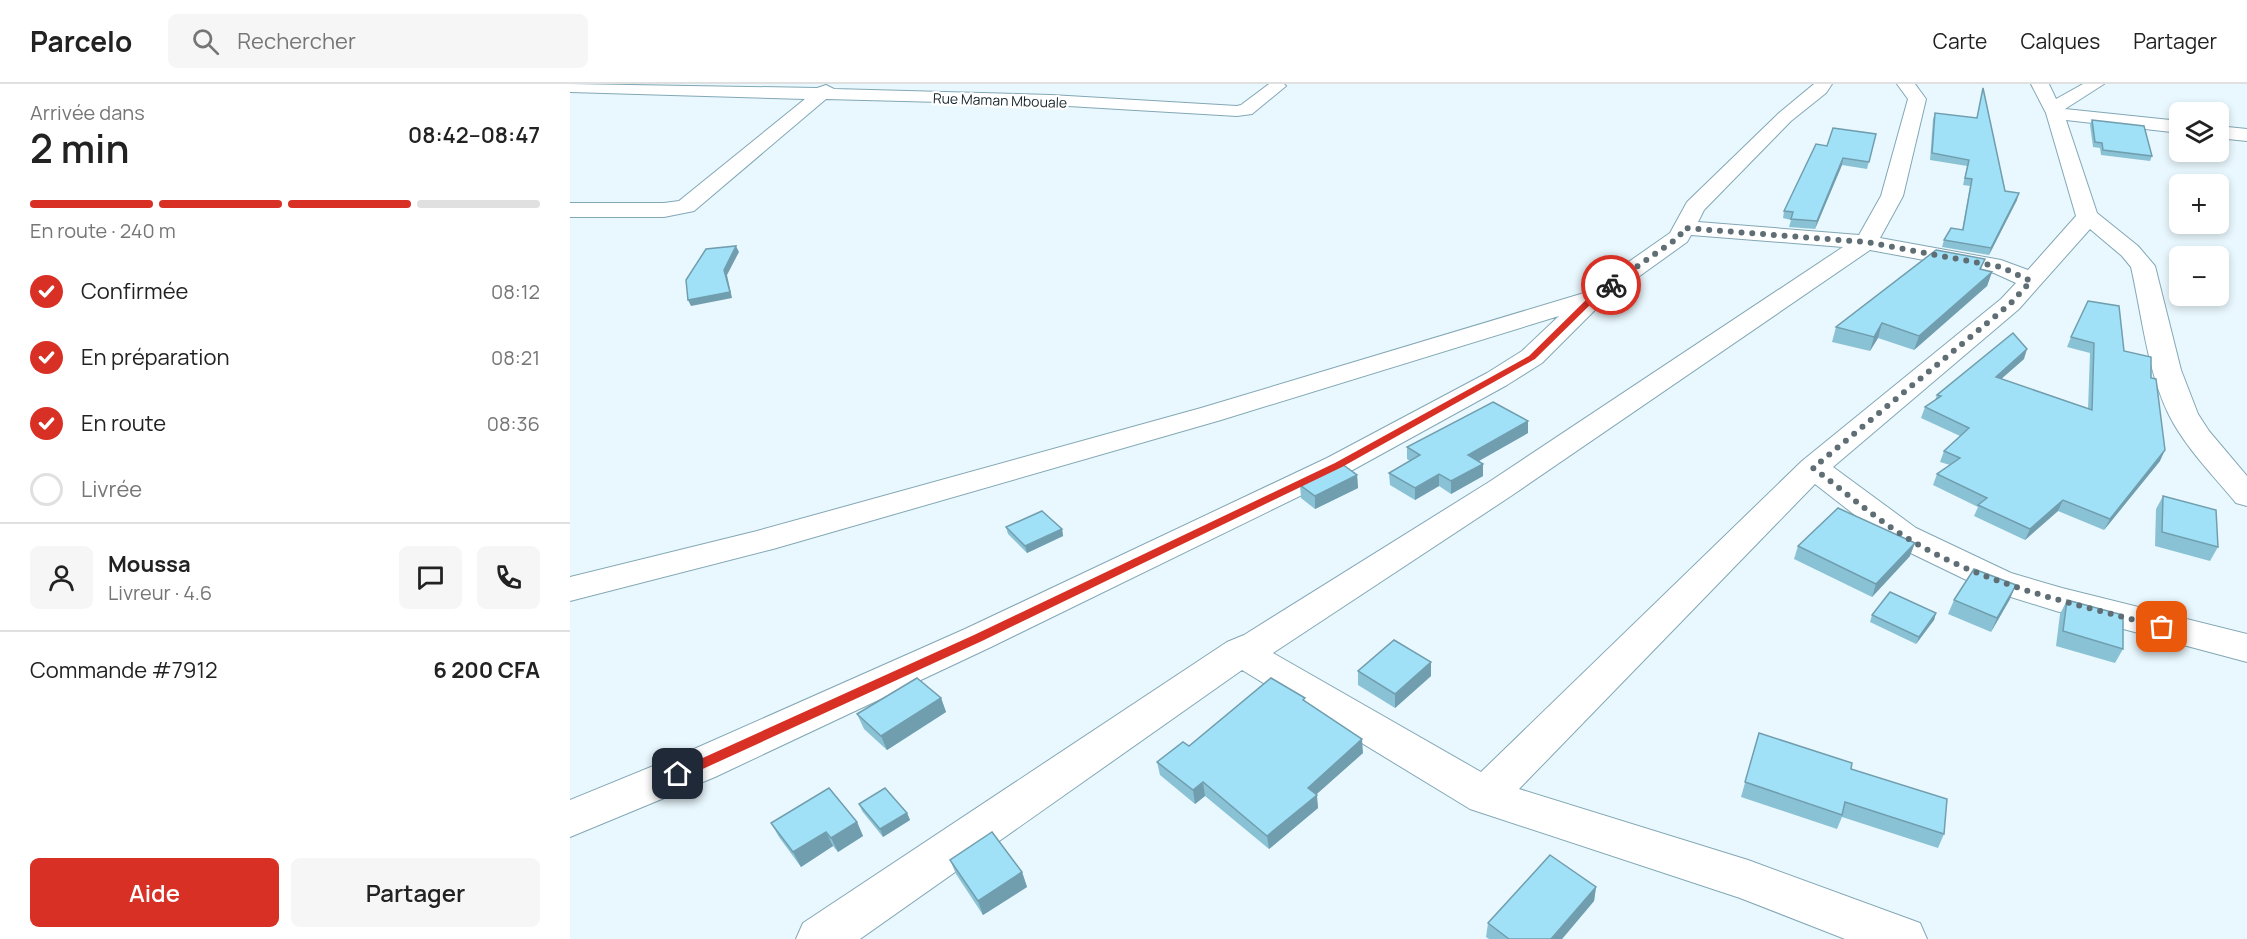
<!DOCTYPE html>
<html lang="fr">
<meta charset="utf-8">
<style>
body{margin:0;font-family:Manrope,sans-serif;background:#f6f6f6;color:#222;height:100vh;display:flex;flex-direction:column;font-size:22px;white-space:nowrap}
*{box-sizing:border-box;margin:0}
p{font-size:20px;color:#767676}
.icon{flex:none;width:33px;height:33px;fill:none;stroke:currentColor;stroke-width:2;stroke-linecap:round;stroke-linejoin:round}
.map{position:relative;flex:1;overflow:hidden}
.drawer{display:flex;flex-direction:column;background:#fff;width:570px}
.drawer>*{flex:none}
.tools{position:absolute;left:1599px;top:18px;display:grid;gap:12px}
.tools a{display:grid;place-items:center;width:60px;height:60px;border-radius:9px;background:#fff;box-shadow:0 3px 9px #0003;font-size:30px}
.pin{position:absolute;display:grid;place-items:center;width:51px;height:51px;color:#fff;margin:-26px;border-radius:12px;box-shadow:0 3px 9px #0006}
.courier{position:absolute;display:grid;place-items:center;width:60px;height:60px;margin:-30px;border:4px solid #d93025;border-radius:50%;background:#fff;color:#222;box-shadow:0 2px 8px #0007}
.summary em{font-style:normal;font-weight:600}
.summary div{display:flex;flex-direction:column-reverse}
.summary{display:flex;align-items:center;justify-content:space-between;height:102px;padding:0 30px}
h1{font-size:39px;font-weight:600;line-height:45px}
.bar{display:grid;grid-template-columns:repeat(4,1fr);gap:9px 6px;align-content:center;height:72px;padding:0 30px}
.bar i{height:8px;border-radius:4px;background:#e0e0e0}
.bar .selected{background:#d93025}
.bar p{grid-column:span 4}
.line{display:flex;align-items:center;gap:15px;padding:0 30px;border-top:2px solid #e0e0e0}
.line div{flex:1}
.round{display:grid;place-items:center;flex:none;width:63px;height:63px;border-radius:9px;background:#f6f6f6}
ol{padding:0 30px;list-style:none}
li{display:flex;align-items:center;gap:18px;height:66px}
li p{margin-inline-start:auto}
li .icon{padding:6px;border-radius:50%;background:#d93025;color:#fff;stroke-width:4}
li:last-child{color:#767676}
li i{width:33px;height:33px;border:3px solid #e0e0e0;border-radius:50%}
.action{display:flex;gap:12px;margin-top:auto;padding:12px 30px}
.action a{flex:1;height:69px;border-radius:9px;background:#d93025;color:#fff;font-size:24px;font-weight:600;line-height:69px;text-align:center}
.action a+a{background:#f6f6f6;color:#222}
header{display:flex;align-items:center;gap:36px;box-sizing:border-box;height:84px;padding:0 30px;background:#fff;border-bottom:2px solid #e0e0e0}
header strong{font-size:28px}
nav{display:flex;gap:33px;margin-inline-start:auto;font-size:21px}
.search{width:420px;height:54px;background:#f6f6f6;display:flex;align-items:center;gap:15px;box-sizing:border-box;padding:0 21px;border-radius:9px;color:#767676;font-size:22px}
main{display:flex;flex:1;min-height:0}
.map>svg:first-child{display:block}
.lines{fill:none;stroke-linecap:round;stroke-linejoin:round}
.minor-casing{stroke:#82a7b5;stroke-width:2}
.minor{fill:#fff;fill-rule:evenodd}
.wall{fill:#8ac2d5}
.shaded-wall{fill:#719eae}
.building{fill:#a1e1f8;stroke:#719eae;stroke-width:1.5}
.route{fill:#d93025}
.done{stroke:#5f6e74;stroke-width:6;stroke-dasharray:0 10.8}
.labels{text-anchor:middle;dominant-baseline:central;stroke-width:4.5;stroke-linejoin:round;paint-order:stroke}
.far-street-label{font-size:14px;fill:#15242a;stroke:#fff}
</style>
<header>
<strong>Parcelo</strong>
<div class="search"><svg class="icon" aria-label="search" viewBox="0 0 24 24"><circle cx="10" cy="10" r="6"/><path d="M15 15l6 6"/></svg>Rechercher</div>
<nav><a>Carte</a><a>Calques</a><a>Partager</a></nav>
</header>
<main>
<section class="drawer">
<div class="summary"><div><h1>2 min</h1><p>Arrivée dans</p></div><em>08:42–08:47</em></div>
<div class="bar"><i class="selected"></i><i class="selected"></i><i class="selected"></i><i></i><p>En route · 240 m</p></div>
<ol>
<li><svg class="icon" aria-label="check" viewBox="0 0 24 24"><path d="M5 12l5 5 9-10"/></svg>Confirmée<p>08:12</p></li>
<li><svg class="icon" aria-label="check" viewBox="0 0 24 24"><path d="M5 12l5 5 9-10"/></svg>En préparation<p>08:21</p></li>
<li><svg class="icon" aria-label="check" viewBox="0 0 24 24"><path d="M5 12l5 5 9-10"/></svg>En route<p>08:36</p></li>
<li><i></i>Livrée</li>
</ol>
<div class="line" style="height:108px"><a class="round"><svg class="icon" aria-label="person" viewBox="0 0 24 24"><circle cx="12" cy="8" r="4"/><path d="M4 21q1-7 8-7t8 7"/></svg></a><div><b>Moussa</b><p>Livreur · 4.6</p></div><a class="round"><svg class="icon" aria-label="chat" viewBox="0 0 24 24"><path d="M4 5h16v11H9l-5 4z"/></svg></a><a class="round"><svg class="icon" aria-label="phone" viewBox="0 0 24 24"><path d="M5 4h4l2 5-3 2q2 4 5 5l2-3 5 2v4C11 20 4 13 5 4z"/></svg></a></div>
<div class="line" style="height:78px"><div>Commande #7912</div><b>6 200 CFA</b></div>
<div class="action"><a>Aide</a><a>Partager</a></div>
</section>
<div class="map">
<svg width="1677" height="855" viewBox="0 0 1677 855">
<rect width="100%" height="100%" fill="#e9f8fe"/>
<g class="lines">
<g class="minor-casing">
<g id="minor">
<path d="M 0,0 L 247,4 L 256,1 L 264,5 L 481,11 L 667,22 L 671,21 L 699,0 L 714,0 L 716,2 L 682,30 L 667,32 L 481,21 L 256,15 L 124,127 L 94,133 L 0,133 L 0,119 L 94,119 L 109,117 L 235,15 L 0,8 Z"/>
<path d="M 1244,0 L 1262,0 L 1256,9 L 1221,37 L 1134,126 L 1128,138 L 1289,151 L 1311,112 L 1338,15 L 1327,0 L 1345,0 L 1356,15 L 1333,112 L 1310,154 L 1431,176 L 1458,186 L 1506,132 L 1476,29 L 1461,0 L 1479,0 L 1486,15 L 1513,0 L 1534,0 L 1495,25 L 1610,37 L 1610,49 L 1496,36 L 1527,129 L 1568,162 L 1585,182 L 1611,286 L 1628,330 L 1639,347 L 1677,392 L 1677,422 L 1666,419 C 1643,391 1615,363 1599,331 C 1577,286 1572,231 1561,183 L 1552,172 L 1520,145 L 1449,225 L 1263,383 L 1346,444 L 1441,489 L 1492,504 L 1677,550 L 1677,578 L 1486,527 L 1415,505 L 1322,460 L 1245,400 L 949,705 L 1178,776 L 1350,839 L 1357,855 L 1275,855 L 1170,814 L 900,725 L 672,586 L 290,855 L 226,855 L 233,839 L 657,558 L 674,551 L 919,398 L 1273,163 L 1121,151 L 1117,158 L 1032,219 L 972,279 L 937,301 L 779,388 L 421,563 L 145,693 L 0,753 L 0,716 L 115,669 L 395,545 L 757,374 L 917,289 L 952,267 L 989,232 L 651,336 L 203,465 L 0,517 L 0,493 L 187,447 L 631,324 L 1014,209 L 1100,149 L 1117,118 L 1209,29 ZM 1300,166 L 1424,189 L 1446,199 L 1431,215 L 1232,377 L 911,688 L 703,569 L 941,412 Z"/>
<path d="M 1648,42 L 1677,45 L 1677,57 L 1648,54 Z"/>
</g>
</g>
<use href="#minor" class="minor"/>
</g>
<g class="wall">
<path d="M 1413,4 L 1435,107 L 1447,116 L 1419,171 L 1372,163 L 1374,156 L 1392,146 L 1400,102 L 1393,101 L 1397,82 L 1360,76 L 1363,35 L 1365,29 L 1407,34 Z"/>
<path d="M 1522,36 L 1582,72 L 1580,77 L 1531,71 L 1530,64 L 1523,63 L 1520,41 Z"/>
<path d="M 1306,50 L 1297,85 L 1272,81 L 1245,145 L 1219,143 L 1221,136 L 1213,134 L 1214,127 L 1257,62 Z"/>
<path d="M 1415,175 L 1411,185 L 1422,188 L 1417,202 L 1344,266 L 1308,254 L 1300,267 L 1262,258 L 1266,243 Z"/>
<path d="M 1501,253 L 1554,267 L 1581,294 L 1590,377 L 1534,446 L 1488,427 L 1455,456 L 1404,432 L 1408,423 L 1363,401 L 1367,390 L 1380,381 L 1370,378 L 1374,367 L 1390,352 L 1351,334 L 1355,323 L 1365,316 L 1367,311 L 1454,275 L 1431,295 L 1518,325 L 1520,269 L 1497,263 Z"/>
<path d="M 958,349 L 909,377 L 913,392 L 881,410 L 869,402 L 845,416 L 820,401 L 819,389 L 840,377 L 837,375 L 837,363 Z"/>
<path d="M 787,391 L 788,404 L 745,425 L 731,414 L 730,401 Z"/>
<path d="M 1593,412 L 1648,463 L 1640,477 L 1585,462 L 1586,425 Z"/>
<path d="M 436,443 L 492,445 L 493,452 L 457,469 L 438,450 Z"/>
<path d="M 1228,462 L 1340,472 L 1302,513 L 1224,475 Z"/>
<path d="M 1440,515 L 1421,548 L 1378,530 L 1384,516 Z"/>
<path d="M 1497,516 L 1553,565 L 1545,579 L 1486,562 L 1490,530 Z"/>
<path d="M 1366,529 L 1364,536 L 1346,560 L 1300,538 L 1302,531 Z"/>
<path d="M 861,578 L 861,592 L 825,624 L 788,601 L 788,587 Z"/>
<path d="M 371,614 L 376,628 L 317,666 L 294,645 L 287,630 Z"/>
<path d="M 735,617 L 793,669 L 746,710 L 748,724 L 699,765 L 635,712 L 625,720 L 590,691 L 587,678 L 619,662 Z"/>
<path d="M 1189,649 L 1281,685 L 1374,750 L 1368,764 L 1272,733 L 1267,745 L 1171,713 Z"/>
<path d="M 289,720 L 337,729 L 340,736 L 313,753 L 292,727 Z"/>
<path d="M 287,738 L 293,752 L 268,768 L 263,762 L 231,783 L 209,753 L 201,739 Z"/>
<path d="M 380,776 L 452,788 L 457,803 L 413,831 L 386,790 Z"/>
<path d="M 1026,803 L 1024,817 L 992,855 L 919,855 L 916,853 L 918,839 Z"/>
</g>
<g class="shaded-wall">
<path d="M 1273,74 L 1272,81 L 1245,145 L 1247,137 Z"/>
<path d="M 1449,109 L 1447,116 L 1419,171 L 1421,164 Z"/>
<path d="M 166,162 L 169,168 L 157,191 L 162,214 L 121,222 L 118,216 L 154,186 Z"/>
<path d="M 1422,188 L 1417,202 L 1344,266 L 1349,252 Z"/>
<path d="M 1312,239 L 1308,254 L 1300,267 L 1304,253 Z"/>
<path d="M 1457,265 L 1454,275 L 1422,303 L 1426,293 Z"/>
<path d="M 958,337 L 958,349 L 898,383 L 898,371 Z"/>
<path d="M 1595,366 L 1590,377 L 1534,446 L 1540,435 Z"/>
<path d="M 913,380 L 913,392 L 881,410 L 881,397 Z"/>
<path d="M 869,390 L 869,402 L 845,416 L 845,404 Z"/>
<path d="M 787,391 L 788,404 L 745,425 L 745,412 Z"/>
<path d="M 1493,416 L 1488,427 L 1455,456 L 1460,445 Z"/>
<path d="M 492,445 L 493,452 L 457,469 L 455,462 Z"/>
<path d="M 1345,459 L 1340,472 L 1302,513 L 1306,500 Z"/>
<path d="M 1446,501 L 1440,515 L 1421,548 L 1427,534 Z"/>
<path d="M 1366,529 L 1364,536 L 1346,560 L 1349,553 Z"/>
<path d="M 861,578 L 861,592 L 825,624 L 825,610 Z"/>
<path d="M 371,614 L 376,628 L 317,666 L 311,652 Z"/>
<path d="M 792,655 L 793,669 L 739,717 L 738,704 Z"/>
<path d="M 633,698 L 635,712 L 625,720 L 623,706 Z"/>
<path d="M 747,711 L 748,724 L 699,765 L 697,752 Z"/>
<path d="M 337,729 L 340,736 L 313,753 L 310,745 Z"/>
<path d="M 287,738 L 293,752 L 268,768 L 261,754 Z"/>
<path d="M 256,748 L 263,762 L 231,783 L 223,768 Z"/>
<path d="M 452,788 L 457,803 L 413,831 L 408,817 Z"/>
<path d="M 1026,803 L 1024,817 L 992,855 L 981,855 Z"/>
</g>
<g class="building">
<path d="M 1413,4 L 1435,107 L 1449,109 L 1421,164 L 1374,156 L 1381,144 L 1393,146 L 1402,95 L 1395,94 L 1399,76 L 1362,69 L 1365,29 L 1407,34 Z"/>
<path d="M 1522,36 L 1574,42 L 1582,72 L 1533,66 L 1532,59 L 1525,58 Z"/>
<path d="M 1263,44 L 1306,50 L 1299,78 L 1273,74 L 1247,137 L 1221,135 L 1223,128 L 1214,127 L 1246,60 L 1257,62 Z"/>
<path d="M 166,162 L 154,186 L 160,208 L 118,216 L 116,196 L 136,165 Z"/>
<path d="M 1366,166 L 1415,175 L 1410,185 L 1422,188 L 1349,252 L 1312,239 L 1304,253 L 1266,243 Z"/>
<path d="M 1518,217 L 1549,222 L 1554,267 L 1581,273 L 1581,294 L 1586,295 L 1595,366 L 1540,435 L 1493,416 L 1460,445 L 1408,421 L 1417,414 L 1367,390 L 1390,374 L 1374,367 L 1399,344 L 1355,323 L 1371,312 L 1367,311 L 1443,249 L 1457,265 L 1426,293 L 1522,326 L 1524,259 L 1501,253 Z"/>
<path d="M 923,318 L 958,337 L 898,371 L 913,380 L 881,397 L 869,390 L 845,404 L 819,389 L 850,371 L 837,363 Z"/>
<path d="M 772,380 L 787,391 L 745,412 L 730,401 Z"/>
<path d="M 1593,412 L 1646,426 L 1648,463 L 1592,448 Z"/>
<path d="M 1268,424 L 1345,459 L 1306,500 L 1228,462 Z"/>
<path d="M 472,427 L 492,445 L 455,462 L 436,443 Z"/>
<path d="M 1404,485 L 1446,501 L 1427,534 L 1384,516 Z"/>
<path d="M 1320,508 L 1366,529 L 1349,553 L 1302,531 Z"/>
<path d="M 1497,516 L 1553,531 L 1553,565 L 1493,547 Z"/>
<path d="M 824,556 L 861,578 L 825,610 L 788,587 Z"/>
<path d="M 347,594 L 371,614 L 311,652 L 287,630 Z"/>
<path d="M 701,594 L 735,614 L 733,616 L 792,655 L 738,704 L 747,711 L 697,752 L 633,698 L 623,706 L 587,678 L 613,658 L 619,662 Z"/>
<path d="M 1189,649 L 1282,679 L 1281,685 L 1377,715 L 1374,750 L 1275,718 L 1272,731 L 1175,698 Z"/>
<path d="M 259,704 L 287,738 L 261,754 L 256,748 L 223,768 L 201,739 Z"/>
<path d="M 315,704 L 337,729 L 310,745 L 289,720 Z"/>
<path d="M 422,748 L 452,788 L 408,817 L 380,776 Z"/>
<path d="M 980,771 L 1026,803 L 981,855 L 939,855 L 918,839 Z"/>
</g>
<path class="route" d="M 1039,199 L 1045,201 L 1026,215 L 965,275 L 772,383 L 412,557 L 113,694 L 104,694 L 102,690 L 104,687 L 404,551 L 765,379 L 959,272 L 1020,212 Z"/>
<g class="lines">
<path class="done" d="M 1041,201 L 1109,153 L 1114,144 L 1296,158 L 1431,183 L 1461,197 L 1440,220 L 1243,384 C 1273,406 1302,432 1334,452 C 1411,501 1505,520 1592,543"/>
</g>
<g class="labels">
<g class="far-street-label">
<text transform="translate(430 16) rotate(2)">Rue Maman Mbouale</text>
</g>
</g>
</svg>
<div class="tools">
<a><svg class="icon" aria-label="layers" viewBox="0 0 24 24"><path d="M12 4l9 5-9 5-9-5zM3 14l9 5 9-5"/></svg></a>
<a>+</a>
<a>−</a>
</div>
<div class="pin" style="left:1592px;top:543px;background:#ea580c"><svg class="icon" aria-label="bag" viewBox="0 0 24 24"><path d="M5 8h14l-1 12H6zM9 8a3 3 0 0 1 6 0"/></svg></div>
<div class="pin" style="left:108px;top:690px;background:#1f2937"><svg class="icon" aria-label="home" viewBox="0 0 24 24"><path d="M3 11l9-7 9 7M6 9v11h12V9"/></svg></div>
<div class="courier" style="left:1041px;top:201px"><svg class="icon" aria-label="bike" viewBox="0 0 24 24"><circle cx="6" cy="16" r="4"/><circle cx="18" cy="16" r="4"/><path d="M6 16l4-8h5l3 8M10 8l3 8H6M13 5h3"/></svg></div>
</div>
</main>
